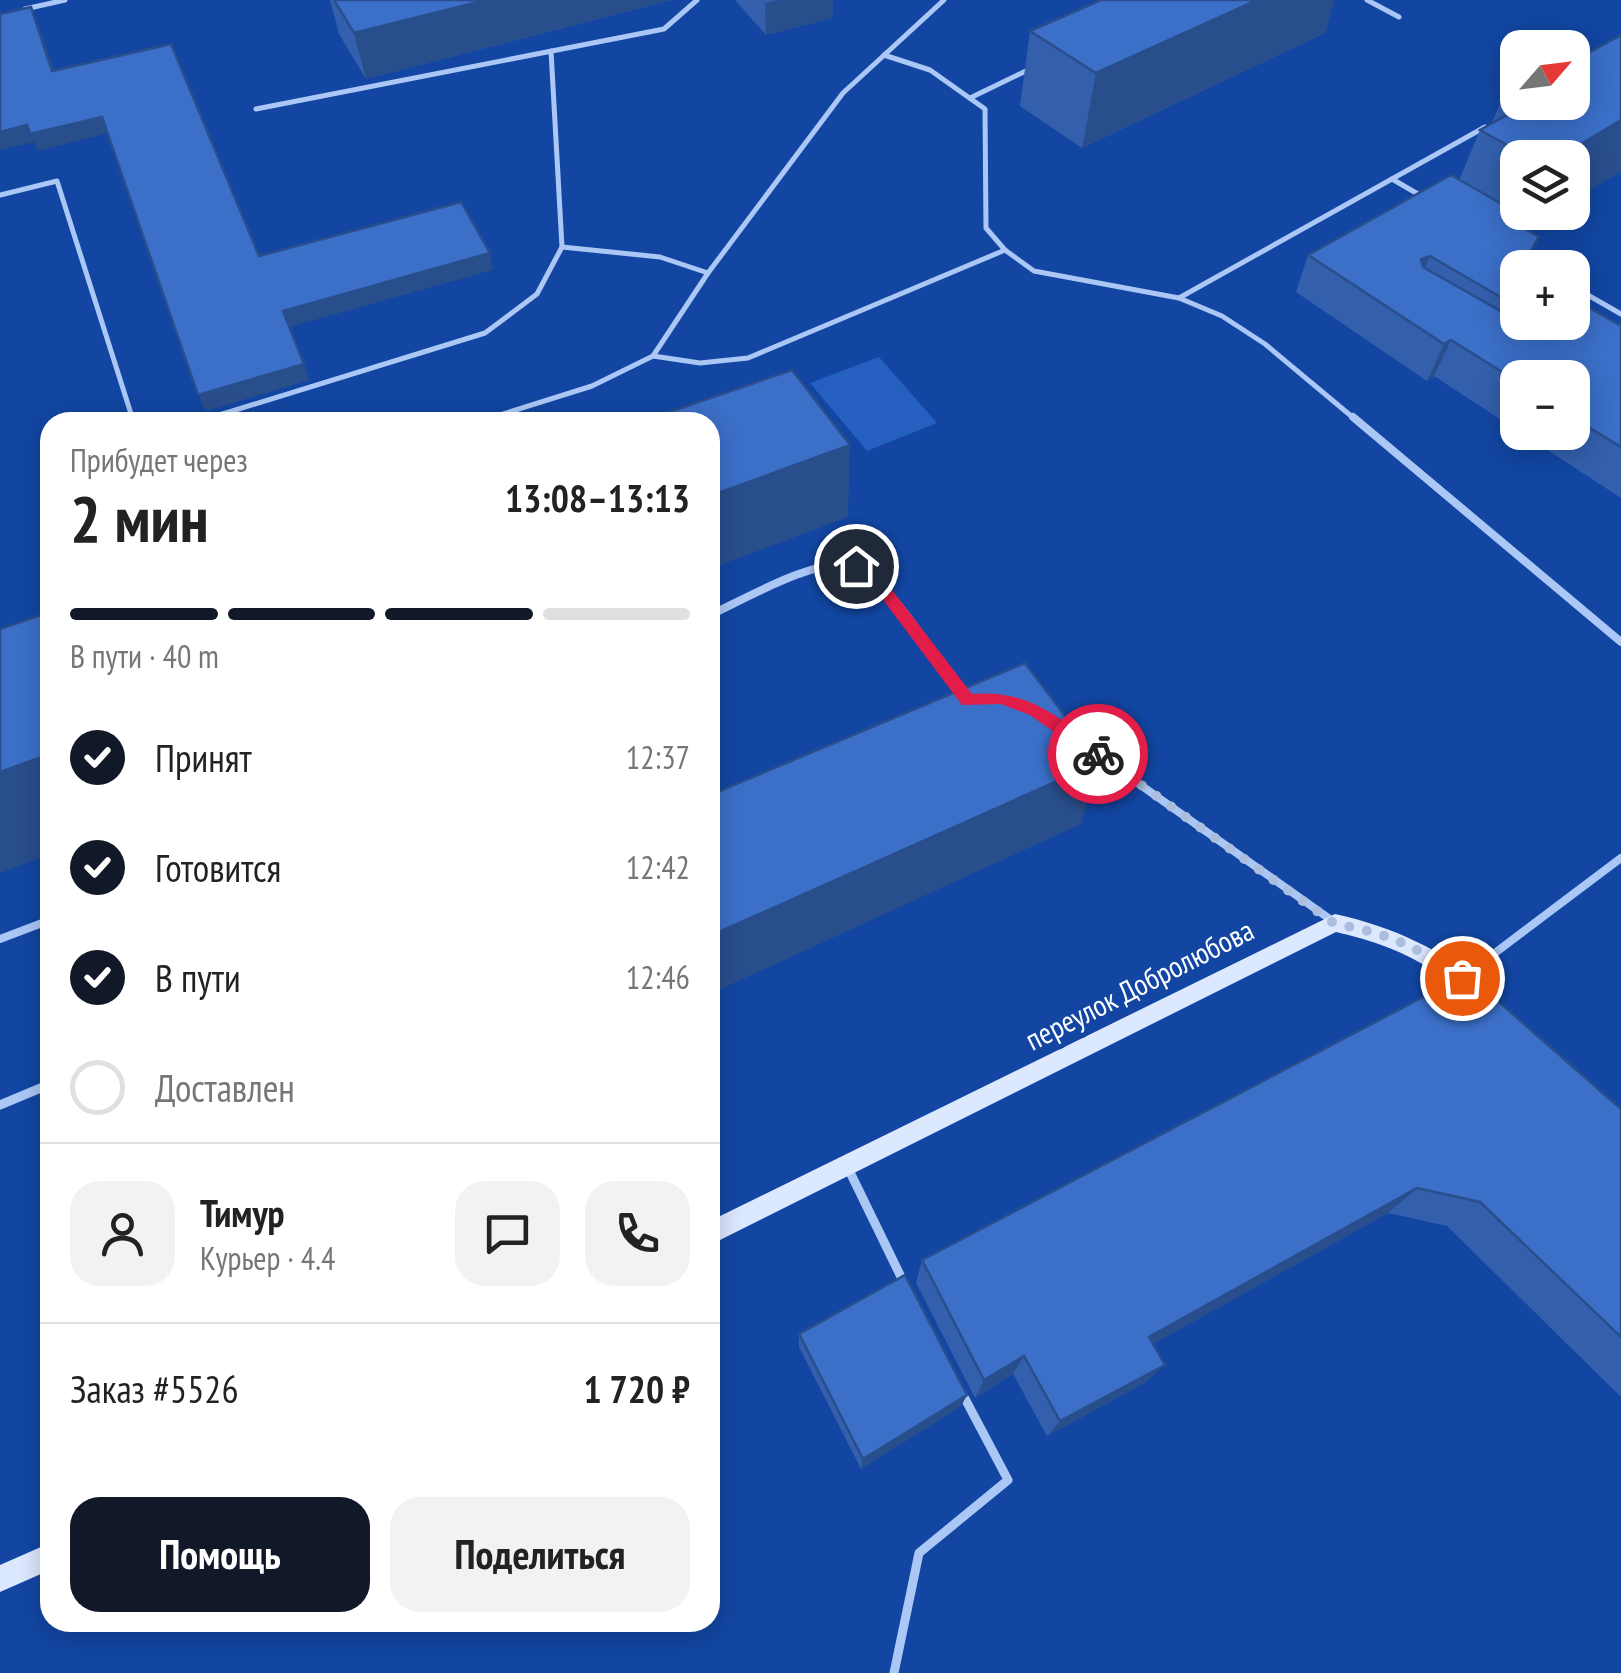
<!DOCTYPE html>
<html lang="ru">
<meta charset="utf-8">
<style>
body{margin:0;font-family:"PT Sans Narrow",sans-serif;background:#f2f2f2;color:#222;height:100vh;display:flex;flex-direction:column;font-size:38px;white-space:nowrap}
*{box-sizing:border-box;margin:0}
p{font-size:32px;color:#767676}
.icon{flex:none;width:55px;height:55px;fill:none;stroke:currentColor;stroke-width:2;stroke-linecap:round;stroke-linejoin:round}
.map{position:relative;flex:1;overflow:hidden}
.side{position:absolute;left:40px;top:412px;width:680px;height:1220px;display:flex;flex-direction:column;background:#fff;border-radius:30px;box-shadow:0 5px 25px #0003}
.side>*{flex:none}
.needle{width:65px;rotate:62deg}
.controls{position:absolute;left:1500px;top:30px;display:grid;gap:20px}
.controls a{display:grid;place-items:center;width:90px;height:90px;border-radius:20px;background:#fff;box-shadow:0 5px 25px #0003;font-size:50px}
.pin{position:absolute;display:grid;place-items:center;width:85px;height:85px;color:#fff;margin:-42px;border:5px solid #fff;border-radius:50%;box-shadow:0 2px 10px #0007}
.courier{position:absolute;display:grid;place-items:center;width:100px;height:100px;margin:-50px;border:8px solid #e11d48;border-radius:50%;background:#fff;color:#222;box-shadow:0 2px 12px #0007}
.headline em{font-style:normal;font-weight:700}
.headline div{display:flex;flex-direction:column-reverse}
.headline{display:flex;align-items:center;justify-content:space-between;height:170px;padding:0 30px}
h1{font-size:65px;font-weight:700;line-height:75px}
.bar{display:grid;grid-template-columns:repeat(4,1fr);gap:15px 10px;align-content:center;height:120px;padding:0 30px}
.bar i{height:12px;border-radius:8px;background:#e0e0e0}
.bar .active{background:#111827}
.bar p{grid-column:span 4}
.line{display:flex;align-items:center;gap:25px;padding:0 30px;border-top:2px solid #e0e0e0}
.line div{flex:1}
.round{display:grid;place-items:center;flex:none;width:105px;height:105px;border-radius:30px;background:#f2f2f2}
ol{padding:0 30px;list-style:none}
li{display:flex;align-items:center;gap:30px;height:110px}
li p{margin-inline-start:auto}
li .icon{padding:10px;border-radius:50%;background:#111827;color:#fff;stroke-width:4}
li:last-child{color:#767676}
li i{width:55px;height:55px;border:5px solid #e0e0e0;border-radius:50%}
.cta{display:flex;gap:20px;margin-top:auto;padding:20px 30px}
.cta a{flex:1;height:115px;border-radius:30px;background:#111827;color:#fff;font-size:40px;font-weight:700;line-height:115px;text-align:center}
.cta a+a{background:#f2f2f2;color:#222}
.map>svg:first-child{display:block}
.green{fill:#255fc0}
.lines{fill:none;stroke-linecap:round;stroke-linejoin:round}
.lane-far2{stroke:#abc7f5;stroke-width:5}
.lane-far1{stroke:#abc7f5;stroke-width:8}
.lane{stroke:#abc7f5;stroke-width:9}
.secondary{fill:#dce8fe;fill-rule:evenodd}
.wall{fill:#335fac}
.shaded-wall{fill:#294e8c}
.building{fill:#3b6fc8;stroke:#294e8c;stroke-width:2.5}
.route{fill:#e11d48}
.done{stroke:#acbede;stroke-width:10;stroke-dasharray:0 18}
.labels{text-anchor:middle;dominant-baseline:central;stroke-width:10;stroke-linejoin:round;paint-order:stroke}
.street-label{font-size:30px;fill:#fff;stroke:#1246a2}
</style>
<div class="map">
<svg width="1621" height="1673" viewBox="0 0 1621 1673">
<rect width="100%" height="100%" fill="#1246a2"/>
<path class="green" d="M 879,357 L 937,423 L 867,451 L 810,383 Z"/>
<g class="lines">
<g class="lane-far2">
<path d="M 1367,0 L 1399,17"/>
<path d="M 25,9 L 65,0"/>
<path d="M 884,55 L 930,70 L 985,109 L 986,228 L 1005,250 L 1034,271 L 1179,298 L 1222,316 L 1265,344 L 1356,420"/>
<path d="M 970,98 L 1030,69"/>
<path d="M 256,109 L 664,29 L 697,0"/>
<path d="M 1392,179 L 1423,197"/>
<path d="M 0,195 L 57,181 L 133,420"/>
<path d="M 562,247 L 660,257 L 708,273"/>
<path d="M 1521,255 L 1542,268"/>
<path d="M 1572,286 L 1621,314"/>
<path d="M 1179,298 L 1485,127"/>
<path d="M 653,356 L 700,363 L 748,358 L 1005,250"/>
<path d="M 203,420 L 485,333 L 537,294 L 562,247 L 551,51"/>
<path d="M 484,420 L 592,386 L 653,356 L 708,273 L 843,93 L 944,0"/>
</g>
<g class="lane-far1">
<path d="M 133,417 L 134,422"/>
<path d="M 1353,417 L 1621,642"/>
<path d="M 196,422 L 211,417"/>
<path d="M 478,422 L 492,417"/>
<path d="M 710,615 C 743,600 820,555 855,566 C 886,576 943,668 964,696"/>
<path d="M 1084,745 L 1334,922"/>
<path d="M 0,939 L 50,920"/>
<path d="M 1479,965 L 1621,858"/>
</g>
<g class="lane">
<path d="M 1462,978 L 1483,962"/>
<path d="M 0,1105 L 43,1087 L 50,1117"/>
<path d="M 847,1166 L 904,1283"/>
<path d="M 894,1673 L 919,1553 L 1008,1480 L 962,1393"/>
</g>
<g class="secondary">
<path d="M 1335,914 C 1394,927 1442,950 1489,988 L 1492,995 L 1489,1002 L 1481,1005 C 1464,998 1450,982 1435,972 C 1404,951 1372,940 1336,932 L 710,1245 L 710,1221 Z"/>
<path d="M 50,1543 L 50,1570 L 0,1592 L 0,1565 Z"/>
</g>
</g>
<g class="wall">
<path d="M 330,0 L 672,0 L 366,79 L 339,34 Z"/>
<path d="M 735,0 L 833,0 L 832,18 L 766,35 Z"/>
<path d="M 1030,31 L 1325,33 L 1082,148 L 1020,106 Z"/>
<path d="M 1621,35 L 1621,171 L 1572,201 L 1572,158 L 1518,158 L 1518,212 L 1554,212 L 1526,230 L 1518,268 L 1518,322 L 1572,322 L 1621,326 L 1621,498 L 1520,432 L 1572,432 L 1572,378 L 1518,378 L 1518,431 L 1434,376 L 1427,381 L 1296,292 L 1308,255 L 1459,180 L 1480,130 L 1491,124 L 1500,104 Z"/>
<path d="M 1621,1109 L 1621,1397 L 1447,1226 L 1388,1213 L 1153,1344 L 1146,1382 L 1047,1436 L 1013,1374 L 975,1398 L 916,1283 L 922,1260 Z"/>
<path d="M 799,1334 L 967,1395 L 961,1406 L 861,1469 L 799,1347 Z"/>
</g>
<g class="shaded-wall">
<path d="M 486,0 L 672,0 L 366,79 L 354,33 Z"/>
<path d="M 778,0 L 833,0 L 832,18 L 766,35 L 765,3 Z"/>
<path d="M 1257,0 L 1335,0 L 1325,33 L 1082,148 L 1096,73 Z"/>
<path d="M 31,7 L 38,24 L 60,88 L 52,71 Z"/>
<path d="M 102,117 L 109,133 L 38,151 L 34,142 L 0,150 L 0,132 L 27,125 Z"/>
<path d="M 1621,120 L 1621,171 L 1572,201 L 1572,158 L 1558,158 Z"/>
<path d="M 1522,212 L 1554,212 L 1509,241 Z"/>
<path d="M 490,253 L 493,270 L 289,327 L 283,311 Z"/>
<path d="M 1430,256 L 1414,293 L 1421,259 Z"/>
<path d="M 1451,340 L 1434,376 L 1427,381 L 1444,344 Z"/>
<path d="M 304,364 L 310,380 L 206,411 L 198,395 Z"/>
<path d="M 850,445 L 848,517 L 710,569 L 710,496 Z"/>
<path d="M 50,754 L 50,854 L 0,873 L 0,772 Z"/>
<path d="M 1100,762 L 1081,824 L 710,994 L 710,936 Z"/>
<path d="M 1417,1188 L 1388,1213 L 1132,1356 L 1149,1337 Z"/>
<path d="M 1024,1356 L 1013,1374 L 975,1398 L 984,1380 Z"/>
<path d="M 1165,1365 L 1146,1382 L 1047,1436 L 1060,1421 Z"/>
<path d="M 967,1395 L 961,1406 L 861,1469 L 863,1459 Z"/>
</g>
<g class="building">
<path d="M 334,0 L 486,0 L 354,33 Z"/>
<path d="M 1101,0 L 1257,0 L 1096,73 L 1030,31 Z"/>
<path d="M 31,7 L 52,71 L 171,44 L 259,256 L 461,202 L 490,253 L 283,311 L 304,364 L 198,395 L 102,117 L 30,134 L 27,125 L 0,132 L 0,14 Z"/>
<path d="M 1621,35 L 1621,120 L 1558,158 L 1530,158 L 1480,130 L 1514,111 L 1500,104 L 1518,94 L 1518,102 L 1572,102 L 1572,62 Z"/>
<path d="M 1451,175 L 1514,211 L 1505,217 L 1539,237 L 1522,266 L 1525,268 L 1518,268 L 1518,307 L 1430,256 L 1421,259 L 1423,267 L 1518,321 L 1518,322 L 1529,328 L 1538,322 L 1572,322 L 1572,301 L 1576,300 L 1621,326 L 1621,447 L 1572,417 L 1572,378 L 1518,378 L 1518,382 L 1451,340 L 1444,344 L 1308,255 Z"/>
<path d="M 792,370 L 850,445 L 710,496 L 710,422 L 640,422 Z"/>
<path d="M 50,612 L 50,754 L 0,772 L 0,629 Z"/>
<path d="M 1025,663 L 1100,762 L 710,936 L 710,795 Z"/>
<path d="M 1467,974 L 1621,1109 L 1621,1337 L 1480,1202 L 1417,1188 L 1149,1337 L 1165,1365 L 1060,1421 L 1024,1356 L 984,1380 L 922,1260 Z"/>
<path d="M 905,1275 L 967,1395 L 863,1459 L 799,1334 Z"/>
</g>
<path class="route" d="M 856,560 L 882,577 L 972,694 C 1029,689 1059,718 1103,750 L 1103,759 L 1092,759 L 1030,715 L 1001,704 L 962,705 L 872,585 L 849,566 Z"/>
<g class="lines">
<path class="done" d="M 1098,754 L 1335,924 C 1391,934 1415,946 1462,978"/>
</g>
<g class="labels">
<g class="street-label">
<text transform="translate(1139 984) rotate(-27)">переулок Добролюбова</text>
</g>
</g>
</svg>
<div class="controls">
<a><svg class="needle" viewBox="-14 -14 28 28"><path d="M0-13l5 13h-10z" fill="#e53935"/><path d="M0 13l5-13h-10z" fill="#767676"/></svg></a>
<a><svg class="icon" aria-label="layers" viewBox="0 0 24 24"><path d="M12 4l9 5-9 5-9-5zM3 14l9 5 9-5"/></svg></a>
<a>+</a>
<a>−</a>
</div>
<div class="pin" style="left:1462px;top:978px;background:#ea580c"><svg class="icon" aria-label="bag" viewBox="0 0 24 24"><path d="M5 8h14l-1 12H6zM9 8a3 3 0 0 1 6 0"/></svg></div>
<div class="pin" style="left:856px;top:566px;background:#1f2937"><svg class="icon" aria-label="home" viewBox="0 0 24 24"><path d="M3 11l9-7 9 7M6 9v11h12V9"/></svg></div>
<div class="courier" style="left:1098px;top:754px"><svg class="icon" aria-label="bike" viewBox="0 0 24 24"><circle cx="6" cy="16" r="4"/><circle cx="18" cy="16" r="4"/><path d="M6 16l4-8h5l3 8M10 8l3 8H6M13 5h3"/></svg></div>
<section class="side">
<div class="headline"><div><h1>2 мин</h1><p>Прибудет через</p></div><em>13:08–13:13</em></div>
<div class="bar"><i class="active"></i><i class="active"></i><i class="active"></i><i></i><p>В пути · 40 m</p></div>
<ol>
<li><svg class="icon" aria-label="check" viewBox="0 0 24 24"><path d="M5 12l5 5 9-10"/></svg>Принят<p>12:37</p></li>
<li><svg class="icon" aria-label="check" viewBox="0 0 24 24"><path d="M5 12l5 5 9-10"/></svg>Готовится<p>12:42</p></li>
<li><svg class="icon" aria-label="check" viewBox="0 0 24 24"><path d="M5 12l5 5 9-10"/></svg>В пути<p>12:46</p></li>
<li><i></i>Доставлен</li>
</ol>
<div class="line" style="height:180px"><a class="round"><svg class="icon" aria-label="person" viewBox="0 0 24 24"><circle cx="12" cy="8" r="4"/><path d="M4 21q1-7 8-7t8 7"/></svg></a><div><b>Тимур</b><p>Курьер · 4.4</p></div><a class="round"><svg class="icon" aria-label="chat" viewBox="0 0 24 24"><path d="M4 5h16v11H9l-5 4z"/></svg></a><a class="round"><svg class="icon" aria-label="phone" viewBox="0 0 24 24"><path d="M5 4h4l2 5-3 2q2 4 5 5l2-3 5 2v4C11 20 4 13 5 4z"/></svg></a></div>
<div class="line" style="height:130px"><div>Заказ #5526</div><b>1 720 ₽</b></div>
<div class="cta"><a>Помощь</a><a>Поделиться</a></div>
</section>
</div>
